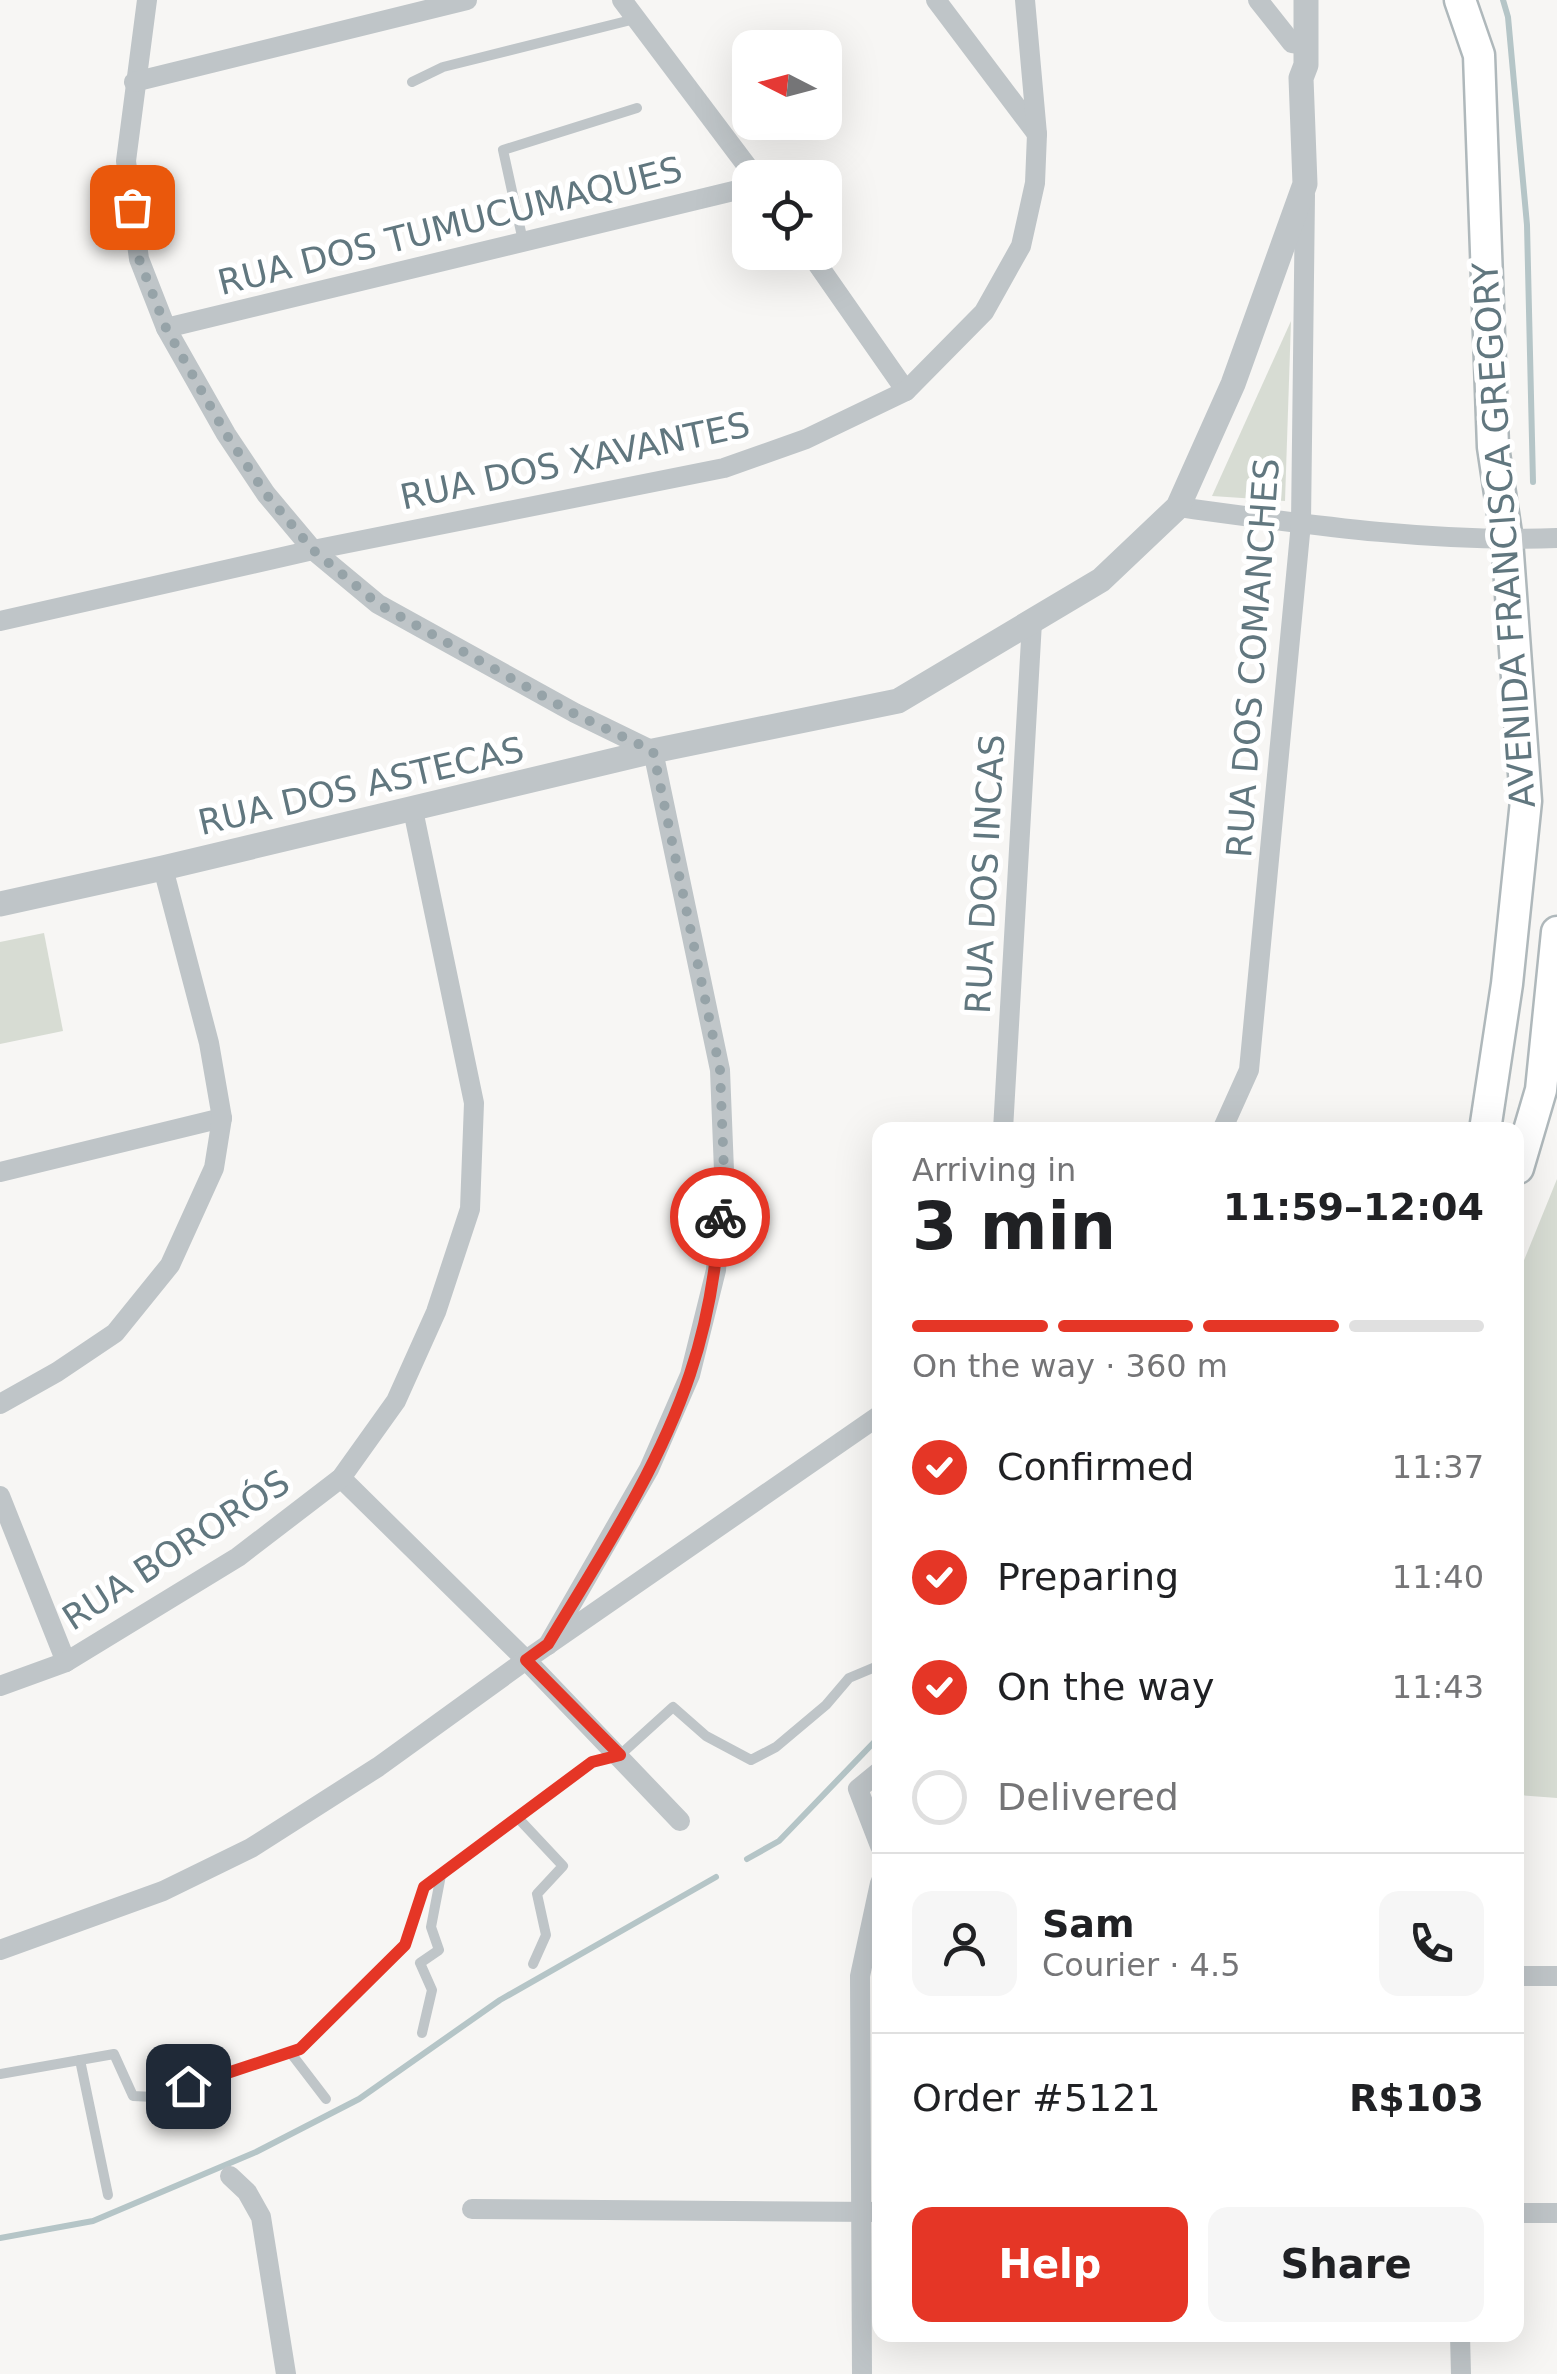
<!DOCTYPE html>
<meta charset="utf-8">
<style>
body{margin:0;font-family:"DejaVu Sans",sans-serif;background:#f6f6f6;color:#202124;height:100vh;display:flex;flex-direction:column;font-size:38px;white-space:nowrap}
*{box-sizing:border-box;margin:0}
p{font-size:32px;color:#757577}
.icon{flex:none;width:55px;height:55px;fill:none;stroke:currentColor;stroke-width:2;stroke-linecap:round;stroke-linejoin:round}
.map{position:relative;flex:1;overflow:hidden}
.panel{position:absolute;left:872px;top:1122px;width:652px;height:1220px;display:flex;flex-direction:column;background:#fff;border-radius:20px;box-shadow:0 10px 40px #0002}
.panel>*{flex:none}
.needle{width:65px;rotate:276deg}
.tools{position:absolute;left:732px;top:30px;display:grid;gap:20px}
.tools a{display:grid;place-items:center;width:110px;height:110px;border-radius:20px;background:#fff;box-shadow:0 10px 40px #0002;font-size:50px}
.pin{position:absolute;display:grid;place-items:center;width:85px;height:85px;color:#fff;margin:-42px;border-radius:20px;box-shadow:0 5px 15px #0006}
.courier{position:absolute;display:grid;place-items:center;width:100px;height:100px;margin:-50px;border:8px solid #e53626;border-radius:50%;background:#fff;color:#222;box-shadow:0 2px 12px #0007}
.overview em{font-style:normal;font-weight:700}
.overview div{display:flex;flex-direction:column-reverse}
.overview{display:flex;align-items:center;justify-content:space-between;height:170px;padding:0 40px}
h1{font-size:65px;font-weight:700;line-height:75px}
.bar{display:grid;grid-template-columns:repeat(4,1fr);gap:15px 10px;align-content:center;height:120px;padding:0 40px}
.bar i{height:12px;border-radius:8px;background:#e0e0e0}
.bar .on{background:#e53626}
.bar p{grid-column:span 4}
.line{display:flex;align-items:center;gap:25px;padding:0 40px;border-top:2px solid #e0e0e0}
.line div{flex:1}
.round{display:grid;place-items:center;flex:none;width:105px;height:105px;border-radius:20px;background:#f6f6f6}
ol{padding:0 40px;list-style:none}
li{display:flex;align-items:center;gap:30px;height:110px}
li p{margin-inline-start:auto}
li .icon{padding:10px;border-radius:50%;background:#e53626;color:#fff;stroke-width:4}
li:last-child{color:#757577}
li i{width:55px;height:55px;border:5px solid #e0e0e0;border-radius:50%}
.primary-button{display:flex;gap:20px;margin-top:auto;padding:20px 40px}
.primary-button a{flex:1;height:115px;border-radius:20px;background:#e53626;color:#fff;font-size:40px;font-weight:700;line-height:115px;text-align:center}
.primary-button a+a{background:#f6f6f6;color:#202124}
.map>svg:first-child{display:block}
.green{fill:#d7dcd3}
.lines{fill:none;stroke-linecap:round;stroke-linejoin:round}
.stream{stroke:#b5c5c7;stroke-width:6}
.secondary-casing{stroke:#afb8bb;stroke-width:35}
.service{stroke:#bfc5c8;stroke-width:10}
.minor{stroke:#bfc5c8;stroke-width:20}
.tertiary{stroke:#bfc5c8;stroke-width:25}
.secondary{stroke:#fff;stroke-width:30}
.done{stroke:#96a3a8;stroke-width:10;stroke-dasharray:0 18}
.route{stroke:#e53626;stroke-width:12}
.labels{text-anchor:middle;dominant-baseline:central;stroke-width:10;stroke-linejoin:round;paint-order:stroke}
.street-label{font-size:35px;fill:#61777f;stroke:#fff}
</style>
<div class="map">
<svg width="1557" height="2374" viewBox="0 0 1557 2374">
<rect width="100%" height="100%" fill="#f7f6f4"/>
<g class="green">
<path d="M 1291,321 L 1285,501 L 1212,496 Z"/>
<path d="M 44,933 L 63,1031 L 0,1044 L 0,942 Z"/>
<path d="M 1557,1179 L 1557,1798 L 1518,1795 L 1518,1275 Z"/>
</g>
<g class="lines">
<g class="stream">
<path d="M 1503,0 L 1508,17 L 1527,225 L 1533,482"/>
<path d="M 747,1859 L 779,1841 L 880,1736"/>
<path d="M 0,2238 L 93,2221 L 256,2152 L 359,2099 L 500,2000 L 716,1877"/>
</g>
<g class="secondary-casing">
<g id="secondary">
<path d="M 1460,0 L 1479,55 L 1493,447 L 1507,540 L 1526,801 L 1507,984 L 1485,1130"/>
<path d="M 1518,1168 L 1541,1090 L 1557,932"/>
</g>
</g>
<g class="service">
<path d="M 412,82 L 443,67 L 635,19"/>
<path d="M 523,241 L 503,150 L 637,108"/>
<path d="M 518,1818 L 563,1866 L 537,1894 L 546,1935 L 533,1964"/>
<path d="M 422,2033 L 432,1990 L 420,1963 L 439,1950 L 431,1927 L 441,1875"/>
<path d="M 290,2052 L 326,2099"/>
<path d="M 80,2060 L 108,2195"/>
<path d="M 0,2074 L 114,2054 L 133,2096 L 154,2097 L 300,2049 L 405,1945 L 424,1887 L 592,1762 L 620,1755 L 673,1707 L 706,1736 L 751,1760 L 776,1747 L 826,1705 L 849,1678 L 880,1665"/>
</g>
<g class="minor">
<path d="M 147,0 L 126,161 L 139,259 L 166,328 L 226,434 L 266,494 L 313,550 L 378,604 L 575,713 L 653,751 L 720,1070 L 724,1171 L 716,1270 L 690,1375 L 649,1469 L 548,1645"/>
<path d="M 622,0 L 756,178"/>
<path d="M 936,0 L 1037,134"/>
<path d="M 1258,0 L 1292,43 L 1307,45"/>
<path d="M 134,82 L 467,0"/>
<path d="M 809,252 L 906,391"/>
<path d="M 166,328 L 750,187"/>
<path d="M 1178,507 C 1303,524 1431,543 1557,538"/>
<path d="M 0,621 L 313,550 L 724,468 L 806,439 L 906,391 L 984,312 L 1021,246 L 1035,183 L 1037,134 L 1025,0"/>
<path d="M 1003,1130 L 1032,622"/>
<path d="M 1222,1130 L 1249,1070 L 1301,523 L 1305,195"/>
<path d="M 0,1172 L 222,1118"/>
<path d="M 0,1404 L 57,1372 L 115,1333 L 170,1265 L 214,1168 L 222,1118 L 209,1043 L 163,868"/>
<path d="M 341,1478 L 526,1660 L 680,1821"/>
<path d="M 0,1496 L 66,1662"/>
<path d="M 0,1686 L 66,1662 L 238,1557 L 341,1478 L 396,1401 L 436,1312 L 470,1209 L 474,1103 L 413,810"/>
<path d="M 880,1771 L 858,1789 L 880,1846"/>
<path d="M 0,1950 L 163,1891 L 251,1848 L 378,1767 L 526,1660 L 880,1415"/>
<path d="M 1518,1976 L 1557,1976"/>
<path d="M 230,2176 L 247,2192 L 261,2217 L 286,2374"/>
<path d="M 472,2209 L 880,2212"/>
<path d="M 1518,2213 L 1557,2213"/>
<path d="M 1460,2335 L 1461,2374"/>
<path d="M 862,2374 L 860,1976 L 880,1883"/>
</g>
<path class="tertiary" d="M 0,904 L 163,868 L 653,751 L 898,701 L 1101,580 L 1178,507 L 1233,384 L 1305,184 L 1301,78 L 1306,65 L 1306,0"/>
<use href="#secondary" class="secondary"/>
</g>
<g class="lines">
<path class="done" d="M 132,207 L 139,259 L 166,328 L 226,434 L 266,494 L 313,550 L 378,604 L 575,714 L 653,751 L 720,1070 L 724,1171 L 720,1217"/>
<path class="route" d="M 188,2086 L 300,2049 L 405,1945 L 424,1887 L 592,1762 L 620,1755 L 526,1660 L 548,1644 C 599,1559 658,1470 690,1374 C 707,1324 716,1270 720,1217"/>
</g>
<g class="labels">
<g class="street-label">
<text transform="translate(450 226) rotate(-14)">RUA DOS TUMUCUMAQUES</text>
<text transform="translate(575 461) rotate(-12)">RUA DOS XAVANTES</text>
<text transform="translate(1504 535) rotate(-94)">AVENIDA FRANCISCA GREGORY</text>
<text transform="translate(1253 658) rotate(-86)">RUA DOS COMANCHES</text>
<text transform="translate(361 786) rotate(-13)">RUA DOS ASTECAS</text>
<text transform="translate(985 874) rotate(-87)">RUA DOS INCAS</text>
<text transform="translate(176 1550) rotate(-33)">RUA BORORÓS</text>
</g>
</g>
</svg>
<div class="tools">
<a><svg class="needle" viewBox="-14 -14 28 28"><path d="M0-13l5 13h-10z" fill="#e53935"/><path d="M0 13l5-13h-10z" fill="#757577"/></svg></a>
<a><svg class="icon" aria-label="locate" viewBox="0 0 24 24"><circle cx="12" cy="12" r="6"/><path d="M12 2v4M12 18v4M2 12h4M18 12h4"/></svg></a>
</div>
<div class="pin" style="left:132px;top:207px;background:#ea580c"><svg class="icon" aria-label="bag" viewBox="0 0 24 24"><path d="M5 8h14l-1 12H6zM9 8a3 3 0 0 1 6 0"/></svg></div>
<div class="pin" style="left:188px;top:2086px;background:#1f2937"><svg class="icon" aria-label="home" viewBox="0 0 24 24"><path d="M3 11l9-7 9 7M6 9v11h12V9"/></svg></div>
<div class="courier" style="left:720px;top:1217px"><svg class="icon" aria-label="bike" viewBox="0 0 24 24"><circle cx="6" cy="16" r="4"/><circle cx="18" cy="16" r="4"/><path d="M6 16l4-8h5l3 8M10 8l3 8H6M13 5h3"/></svg></div>
<section class="panel">
<div class="overview"><div><h1>3 min</h1><p>Arriving in</p></div><em>11:59–12:04</em></div>
<div class="bar"><i class="on"></i><i class="on"></i><i class="on"></i><i></i><p>On the way · 360 m</p></div>
<ol>
<li><svg class="icon" aria-label="check" viewBox="0 0 24 24"><path d="M5 12l5 5 9-10"/></svg>Confirmed<p>11:37</p></li>
<li><svg class="icon" aria-label="check" viewBox="0 0 24 24"><path d="M5 12l5 5 9-10"/></svg>Preparing<p>11:40</p></li>
<li><svg class="icon" aria-label="check" viewBox="0 0 24 24"><path d="M5 12l5 5 9-10"/></svg>On the way<p>11:43</p></li>
<li><i></i>Delivered</li>
</ol>
<div class="line" style="height:180px"><a class="round"><svg class="icon" aria-label="person" viewBox="0 0 24 24"><circle cx="12" cy="8" r="4"/><path d="M4 21q1-7 8-7t8 7"/></svg></a><div><b>Sam</b><p>Courier · 4.5</p></div><a class="round"><svg class="icon" aria-label="phone" viewBox="0 0 24 24"><path d="M5 4h4l2 5-3 2q2 4 5 5l2-3 5 2v4C11 20 4 13 5 4z"/></svg></a></div>
<div class="line" style="height:130px"><div>Order #5121</div><b>R$103</b></div>
<div class="primary-button"><a>Help</a><a>Share</a></div>
</section>
</div>
